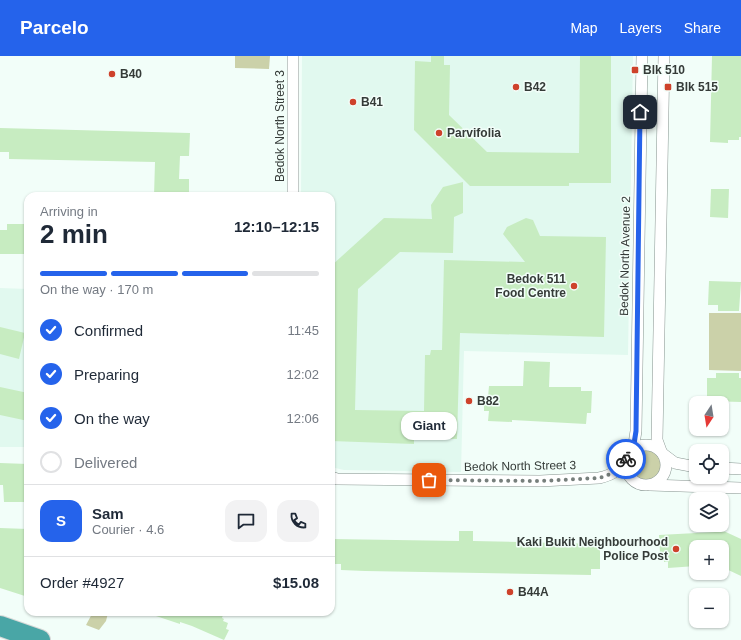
<!DOCTYPE html>
<meta charset="utf-8">
<style>
body{margin:0;font-family:Arial,sans-serif;background:#f2f2f3;color:#1f2937;height:100vh;display:flex;flex-direction:column;font-size:15px;white-space:nowrap}
*{box-sizing:border-box;margin:0}
p{font-size:13px;color:#747a83}
.icon{flex:none;width:22px;height:22px;fill:none;stroke:currentColor;stroke-width:2;stroke-linecap:round;stroke-linejoin:round}
.map{position:relative;flex:1;overflow:hidden}
.drawer{position:absolute;left:24px;top:136px;width:311px;height:424px;display:flex;flex-direction:column;background:#fff;border-radius:12px;box-shadow:0 1px 3px #0004}
.drawer>*{flex:none}
.needle{width:26px;rotate:192deg}
.buttons{position:absolute;left:689px;top:340px;display:grid;gap:8px}
.buttons a{display:grid;place-items:center;width:40px;height:40px;border-radius:8px;background:#fff;box-shadow:0 1px 3px #0004;font-size:20px}
.pin{position:absolute;display:grid;place-items:center;width:34px;height:34px;color:#fff;margin:-17px;border-radius:8px;box-shadow:0 2px 6px #0006}
.courier{position:absolute;display:grid;place-items:center;width:40px;height:40px;margin:-20px;border:3px solid #2563eb;border-radius:50%;background:#fff;color:#222;box-shadow:0 1px 5px #0007}
.bubble{position:absolute;height:28px;border-radius:12px;background:#fff;box-shadow:0 1px 3px #0004;font-size:13px;font-weight:600;line-height:28px;text-align:center}
.overview em{font-style:normal;font-weight:600}
.overview div{display:flex;flex-direction:column-reverse}
.overview{display:flex;align-items:center;justify-content:space-between;height:68px;padding:0 16px}
h1{font-size:26px;font-weight:600;line-height:30px}
.bar{display:grid;grid-template-columns:repeat(4,1fr);gap:6px 4px;align-content:center;height:48px;padding:0 16px}
.bar i{height:5px;border-radius:3px;background:#e0e1e3}
.bar .active{background:#2563eb}
.bar p{grid-column:span 4}
.line{display:flex;align-items:center;gap:10px;padding:0 16px;border-top:1px solid #e0e1e3}
.line div{flex:1}
.round{display:grid;place-items:center;flex:none;width:42px;height:42px;border-radius:12px;background:#f2f2f3}
ol{padding:0 16px;list-style:none}
li{display:flex;align-items:center;gap:12px;height:44px}
li p{margin-inline-start:auto}
li .icon{padding:4px;border-radius:50%;background:#2563eb;color:#fff;stroke-width:4}
li:last-child{color:#747a83}
li i{width:22px;height:22px;border:2px solid #e0e1e3;border-radius:50%}
header{display:flex;align-items:center;gap:24px;box-sizing:border-box;height:56px;padding:0 20px;background:#2563eb;color:#fff}
header strong{font-size:19px}
nav{display:flex;gap:22px;margin-inline-start:auto;font-size:14px}
.map>svg:first-child{display:block}
.built{fill:#e1f9ef}
.green{fill:#cbd1a9}
.building{fill:#c7ecc1}
.lines{fill:none;stroke-linecap:round;stroke-linejoin:round}
.street-casing{stroke:#879590;stroke-width:12}
.highway-casing{stroke:#d7d8d7;stroke-width:22}
.street{stroke:#fff;stroke-width:11}
.highway{stroke:#49a6a6;stroke-width:20}
.done{stroke:#777f7c;stroke-width:4;stroke-dasharray:0 7.2}
.route{stroke:#2563eb;stroke-width:5}
.poi-dot{fill:#ce422b;stroke:#f2fef9;stroke-width:1.5}
.labels{text-anchor:middle;dominant-baseline:central;stroke-width:3;stroke-linejoin:round;paint-order:stroke}
.poi-label{font-size:12px;font-weight:bold;fill:#353b38;stroke:#f2fef9;text-anchor:start}
.street-label{font-size:12px;fill:#353b38;stroke:#f2fef9}
</style>
<header>
<strong>Parcelo</strong>
<nav><a>Map</a><a>Layers</a><a>Share</a></nav>
</header>
<div class="map">
<svg width="741" height="584" viewBox="0 0 741 584">
<rect width="100%" height="100%" fill="#f2fef9"/>
<g class="built">
<path d="M 302,0 L 633,0 L 628,299 L 464,295 L 461,416 L 344,414 L 331,411 L 331,140 L 301,140 Z"/>
<path d="M 0,232 L 28,233 L 28,391 L 0,391 Z"/>
</g>
<g class="green">
<path d="M 235,0 L 270,0 L 269,13 L 235,12 Z"/>
<path d="M 709,257 L 741,257 L 741,315 L 709,314 Z"/>
<circle cx="646" cy="409" r="20"/>
<path d="M 93,556 L 108,557 L 106,565 L 99,574 L 86,569 Z"/>
</g>
<g class="building">
<path d="M 431,0 L 444,0 L 444,9 L 450,9 L 449,59 L 487,96 L 579,97 L 580,0 L 611,0 L 611,127 L 569,127 L 569,130 L 470,130 L 414,74 L 415,5 L 431,6 Z"/>
<path d="M 712,0 L 741,0 L 741,81 L 739,81 L 739,84 L 728,84 L 728,87 L 710,86 Z"/>
<path d="M 0,72 L 190,77 L 189,100 L 180,100 L 179,123 L 189,123 L 189,140 L 154,140 L 155,106 L 9,103 L 9,96 L 0,96 Z"/>
<path d="M 463,126 L 463,157 L 454,161 L 453,197 L 400,196 L 358,233 L 355,354 L 424,355 L 425,299 L 430,299 L 431,294 L 442,294 L 444,204 L 525,206 L 503,178 L 507,171 L 526,162 L 533,164 L 540,180 L 606,181 L 604,281 L 460,277 L 457,383 L 414,382 L 414,388 L 331,385 L 331,210 L 384,162 L 432,163 L 431,149 L 443,131 Z"/>
<path d="M 711,133 L 729,133 L 728,162 L 710,161 Z"/>
<path d="M 7,168 L 27,168 L 28,198 L 0,198 L 0,174 L 7,174 Z"/>
<path d="M 709,225 L 741,226 L 739,255 L 718,255 L 718,249 L 708,249 Z"/>
<path d="M 0,271 L 25,277 L 19,303 L 0,298 Z"/>
<path d="M 524,305 L 550,306 L 549,331 L 581,331 L 581,335 L 592,335 L 591,357 L 587,357 L 586,368 L 512,364 L 512,366 L 488,365 L 489,355 L 484,355 L 484,341 L 488,341 L 489,330 L 523,330 Z"/>
<path d="M 716,317 L 739,317 L 739,322 L 741,322 L 741,346 L 707,345 L 707,322 L 716,322 Z"/>
<path d="M 0,331 L 28,337 L 28,365 L 0,359 Z"/>
<path d="M 0,407 L 28,408 L 28,446 L 4,446 L 3,429 L 0,429 Z"/>
<path d="M 715,471 L 741,483 L 741,520 L 722,511 L 722,491 L 696,491 L 696,510 L 668,512 L 668,506 L 664,506 L 664,496 L 660,497 L 659,479 L 715,476 Z"/>
<path d="M 0,472 L 28,473 L 28,541 L 0,532 Z"/>
<path d="M 459,475 L 473,475 L 473,485 L 600,488 L 600,513 L 591,513 L 591,519 L 365,515 L 341,514 L 341,508 L 331,508 L 332,483 L 459,485 Z"/>
<path d="M 150,556 L 224,556 L 222,562 L 224,563 L 223,565 L 228,567 L 226,573 L 229,574 L 224,584 L 192,570 L 180,566 L 180,568 L 150,558 Z"/>
</g>
<g class="lines">
<g class="street-casing">
<g id="street">
<path d="M 293,140 L 293,0"/>
<circle cx="646" cy="409" r="20"/>
<path d="M 661,395 L 657,384 L 664,0"/>
<path d="M 629,398 L 634,388 L 636,375 L 642,0"/>
<path d="M 663,398 L 675,407 L 696,411"/>
<path d="M 722,412 L 741,413"/>
<path d="M 331,421 L 337,423 L 540,425 L 599,422 C 614,419 621,412 628,400"/>
<path d="M 650,429 L 741,432"/>
</g>
</g>
<g class="highway-casing">
<path id="highway" d="M 0,570 L 40,584"/>
</g>
<use href="#street" class="street"/>
<use href="#highway" class="highway"/>
</g>
<g class="lines">
<path class="done" d="M 429,424 L 540,425 L 599,422 L 614,417 L 620,412 L 626,403"/>
<path class="route" d="M 626,403 L 634,388 L 636,375 L 640,56"/>
</g>
<g class="poi-dot">
<rect x="631" y="10" width="8" height="8" rx="2"/>
<circle cx="112" cy="18" r="4"/>
<circle cx="516" cy="31" r="4"/>
<rect x="664" y="27" width="8" height="8" rx="2"/>
<circle cx="353" cy="46" r="4"/>
<circle cx="439" cy="77" r="4"/>
<circle cx="574" cy="230" r="4"/>
<circle cx="469" cy="345" r="4"/>
<circle cx="676" cy="493" r="4"/>
<circle cx="510" cy="536" r="4"/>
</g>
<g class="labels">
<g class="poi-label">
<text x="643" y="14">Blk 510</text>
<text x="120" y="18">B40</text>
<text x="524" y="31">B42</text>
<text x="676" y="31">Blk 515</text>
<text x="361" y="46">B41</text>
<text x="447" y="77">Parvifolia</text>
<text x="566" y="223" text-anchor="end">Bedok 511<tspan x="566" dy="14">Food Centre</tspan></text>
<text x="477" y="345">B82</text>
<text x="668" y="486" text-anchor="end">Kaki Bukit Neighbourhood<tspan x="668" dy="14">Police Post</tspan></text>
<text x="518" y="536">B44A</text>
</g>
<g class="street-label">
<text transform="translate(280 70) rotate(-90)">Bedok North Street 3</text>
<text transform="translate(625 200) rotate(-89)">Bedok North Avenue 2</text>
<text transform="translate(520 410) rotate(-1)">Bedok North Street 3</text>
</g>
</g>
</svg>
<div class="buttons">
<a><svg class="needle" viewBox="-14 -14 28 28"><path d="M0-13l5 13h-10z" fill="#e53935"/><path d="M0 13l5-13h-10z" fill="#747a83"/></svg></a>
<a><svg class="icon" aria-label="locate" viewBox="0 0 24 24"><circle cx="12" cy="12" r="6"/><path d="M12 2v4M12 18v4M2 12h4M18 12h4"/></svg></a>
<a><svg class="icon" aria-label="layers" viewBox="0 0 24 24"><path d="M12 4l9 5-9 5-9-5zM3 14l9 5 9-5"/></svg></a>
<a>+</a>
<a>−</a>
</div>
<div class="pin" style="left:429px;top:424px;background:#ea580c"><svg class="icon" aria-label="bag" viewBox="0 0 24 24"><path d="M5 8h14l-1 12H6zM9 8a3 3 0 0 1 6 0"/></svg></div>
<div class="pin" style="left:640px;top:56px;background:#1f2937"><svg class="icon" aria-label="home" viewBox="0 0 24 24"><path d="M3 11l9-7 9 7M6 9v11h12V9"/></svg></div>
<div class="courier" style="left:626px;top:403px"><svg class="icon" aria-label="bike" viewBox="0 0 24 24"><circle cx="6" cy="16" r="4"/><circle cx="18" cy="16" r="4"/><path d="M6 16l4-8h5l3 8M10 8l3 8H6M13 5h3"/></svg></div>
<div class="bubble" style="left:401px;top:356px;width:56px">Giant</div>
<section class="drawer">
<div class="overview"><div><h1>2 min</h1><p>Arriving in</p></div><em>12:10–12:15</em></div>
<div class="bar"><i class="active"></i><i class="active"></i><i class="active"></i><i></i><p>On the way · 170 m</p></div>
<ol>
<li><svg class="icon" aria-label="check" viewBox="0 0 24 24"><path d="M5 12l5 5 9-10"/></svg>Confirmed<p>11:45</p></li>
<li><svg class="icon" aria-label="check" viewBox="0 0 24 24"><path d="M5 12l5 5 9-10"/></svg>Preparing<p>12:02</p></li>
<li><svg class="icon" aria-label="check" viewBox="0 0 24 24"><path d="M5 12l5 5 9-10"/></svg>On the way<p>12:06</p></li>
<li><i></i>Delivered</li>
</ol>
<div class="line" style="height:72px"><b class="round" style="background:#2563eb;color:#fff">S</b><div><b>Sam</b><p>Courier · 4.6</p></div><a class="round"><svg class="icon" aria-label="chat" viewBox="0 0 24 24"><path d="M4 5h16v11H9l-5 4z"/></svg></a><a class="round"><svg class="icon" aria-label="phone" viewBox="0 0 24 24"><path d="M5 4h4l2 5-3 2q2 4 5 5l2-3 5 2v4C11 20 4 13 5 4z"/></svg></a></div>
<div class="line" style="height:52px"><div>Order #4927</div><b>$15.08</b></div>
</section>
</div>
